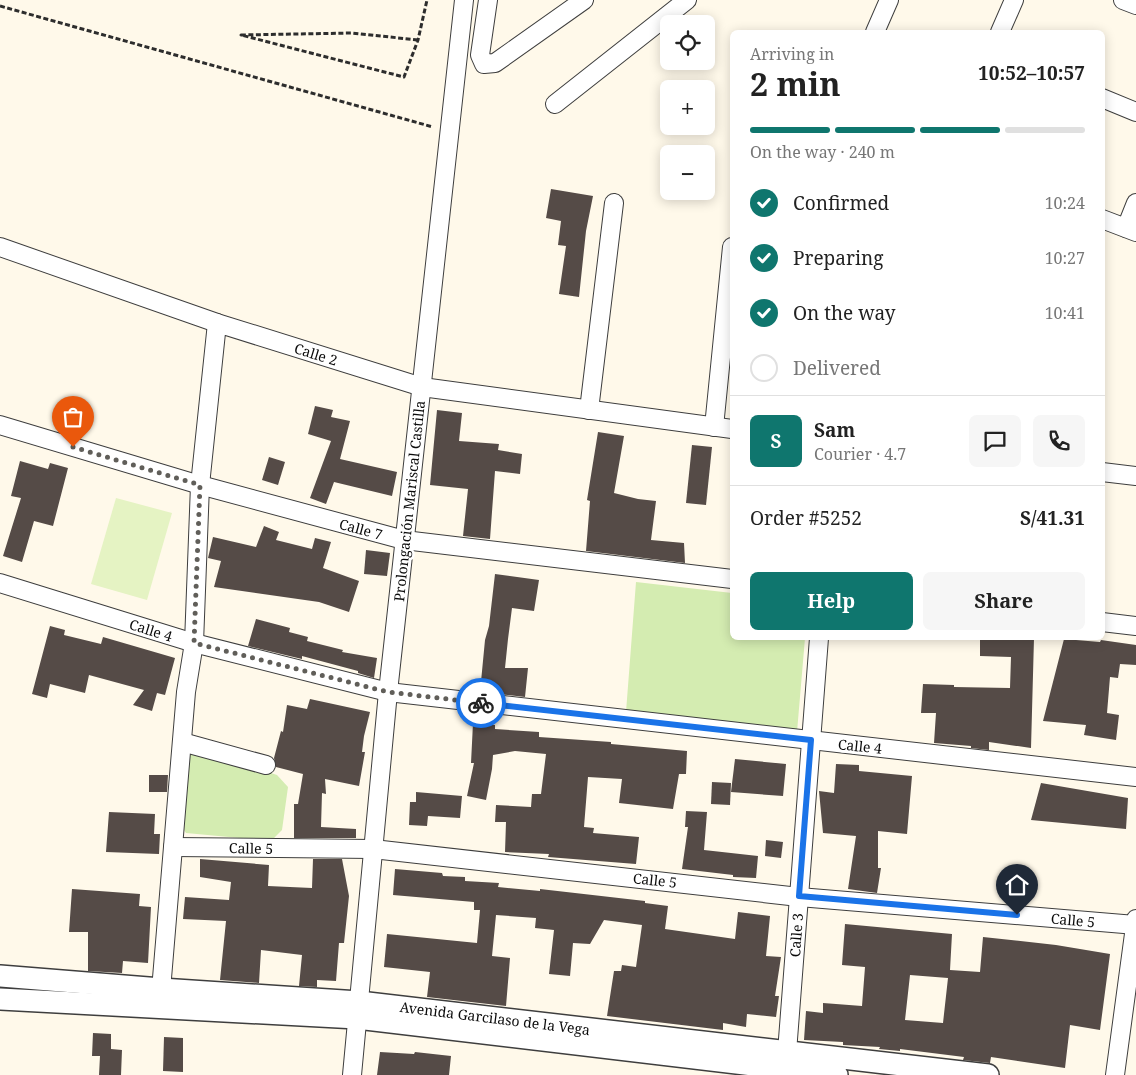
<!DOCTYPE html>
<meta charset="utf-8">
<style>
body{margin:0;font-family:"Noto Serif",serif;background:#f6f6f6;color:#222;height:100vh;display:flex;flex-direction:column;font-size:19px;white-space:nowrap}
*{box-sizing:border-box;margin:0}
p{font-size:16px;color:#767676}
.icon{flex:none;width:28px;height:28px;fill:none;stroke:currentColor;stroke-width:2;stroke-linecap:round;stroke-linejoin:round}
.map{position:relative;flex:1;overflow:hidden}
.details{position:absolute;left:730px;top:30px;width:375px;height:610px;display:flex;flex-direction:column;background:#fff;border-radius:8px;box-shadow:0 2px 12px #0003}
.details>*{flex:none}
.buttons{position:absolute;left:660px;top:15px;display:grid;gap:10px}
.buttons a{display:grid;place-items:center;width:55px;height:55px;border-radius:8px;background:#fff;box-shadow:0 2px 12px #0003;font-size:25px}
.pin{position:absolute;display:grid;place-items:center;width:42px;height:42px;color:#fff;margin:-51px -21px;border-radius:50% 50% 50% 0;rotate:-45deg;box-shadow:0 0 5px #0007}
.pin .icon{rotate:45deg}
.courier{position:absolute;display:grid;place-items:center;width:50px;height:50px;margin:-25px;border:4px solid #1a73e8;border-radius:50%;background:#fff;color:#222;box-shadow:0 1px 6px #0007}
.summary em{font-style:normal;font-weight:700}
.summary div{display:flex;flex-direction:column-reverse}
.summary{display:flex;align-items:center;justify-content:space-between;height:85px;padding:0 20px}
h1{font-size:32px;font-weight:700;line-height:38px}
.bar{display:grid;grid-template-columns:repeat(4,1fr);gap:8px 5px;align-content:center;height:60px;padding:0 20px}
.bar i{height:6px;border-radius:4px;background:#e0e0e0}
.bar .current{background:#0f766e}
.bar p{grid-column:span 4}
.line{display:flex;align-items:center;gap:12px;padding:0 20px;border-top:1px solid #e0e0e0}
.line div{flex:1}
.round{display:grid;place-items:center;flex:none;width:52px;height:52px;border-radius:8px;background:#f6f6f6}
ol{padding:0 20px;list-style:none}
li{display:flex;align-items:center;gap:15px;height:55px}
li p{margin-inline-start:auto}
li .icon{padding:5px;border-radius:50%;background:#0f766e;color:#fff;stroke-width:4}
li:last-child{color:#767676}
li i{width:28px;height:28px;border:2px solid #e0e0e0;border-radius:50%}
.action{display:flex;gap:10px;margin-top:auto;padding:10px 20px}
.action a{flex:1;height:58px;border-radius:8px;background:#0f766e;color:#fff;font-size:20px;font-weight:700;line-height:58px;text-align:center}
.action a+a{background:#f6f6f6;color:#222}
.map>svg:first-child{display:block}
.green{fill:#d4ecb1}
.pitch{fill:#e5f3c3}
.building{fill:#554b47;fill-rule:evenodd}
.lines{fill:none;stroke-linecap:round;stroke-linejoin:round}
.minor-casing{stroke:#3e3e3e;stroke-width:20}
.tertiary-casing{stroke:#3e3e3e;stroke-width:24}
.path{stroke:#2d2d2d;stroke-width:3;stroke-dasharray:5 2.5;stroke-linecap:butt}
.minor{stroke:#fff;stroke-width:18}
.tertiary{stroke:#fff;stroke-width:21}
.done{stroke:#605e59;stroke-width:5;stroke-dasharray:0 9}
.route{stroke:#1a73e8;stroke-width:6}
.labels{text-anchor:middle;dominant-baseline:central;stroke-width:5;stroke-linejoin:round;paint-order:stroke}
.street-label{font-size:14px;fill:#0b0b0b;stroke:#fff}
</style>
<div class="map">
<svg width="1136" height="1075" viewBox="0 0 1136 1075">
<rect width="100%" height="100%" fill="#fff9ea"/>
<g class="green">
<path d="M 636,582 L 732,593 L 732,638 L 805,638 L 797,732 L 626,712 Z"/>
<path d="M 196,749 L 277,775 L 288,787 L 282,830 L 271,841 L 186,833 L 184,830 L 188,754 Z"/>
</g>
<path class="pitch" d="M 116,498 L 172,513 L 147,600 L 91,584 Z"/>
<g class="building">
<path d="M 551,189 L 593,196 L 586,231 L 579,297 L 559,294 L 566,246 L 558,245 L 561,221 L 546,218 Z"/>
<path d="M 315,406 L 333,410 L 331,417 L 350,421 L 340,459 L 397,472 L 392,496 L 334,482 L 326,504 L 310,498 L 331,441 L 308,434 Z"/>
<path d="M 437,410 L 462,413 L 459,441 L 499,444 L 498,450 L 522,454 L 520,474 L 495,471 L 490,539 L 463,536 L 468,489 L 430,485 Z"/>
<path d="M 598,432 L 624,436 L 614,493 L 638,499 L 656,501 L 651,540 L 684,543 L 685,563 L 586,551 L 590,501 L 587,500 Z"/>
<path d="M 692,445 L 712,447 L 706,505 L 686,503 Z"/>
<path d="M 269,457 L 285,462 L 278,485 L 262,480 Z"/>
<path d="M 20,461 L 48,469 L 50,463 L 68,468 L 53,526 L 34,521 L 22,562 L 3,556 L 21,498 L 11,496 Z"/>
<path d="M 264,526 L 279,532 L 276,540 L 312,549 L 315,538 L 331,542 L 323,568 L 359,581 L 349,612 L 319,602 L 214,587 L 221,561 L 208,558 L 213,537 L 256,547 Z"/>
<path d="M 366,550 L 390,553 L 387,576 L 364,574 Z"/>
<path d="M 495,574 L 539,580 L 534,611 L 512,608 L 508,639 L 505,668 L 528,668 L 525,697 L 480,692 L 485,640 L 489,626 Z"/>
<path d="M 256,619 L 290,628 L 289,632 L 308,637 L 307,641 L 343,650 L 342,652 L 377,658 L 374,678 L 358,673 L 358,671 L 302,656 L 302,659 L 248,646 Z"/>
<path d="M 50,626 L 65,630 L 64,635 L 101,644 L 103,637 L 175,658 L 165,695 L 157,693 L 152,711 L 133,705 L 144,690 L 89,675 L 85,693 L 50,684 L 47,698 L 32,694 Z"/>
<path d="M 980,638 L 1034,638 L 1031,748 L 989,742 L 989,750 L 971,748 L 971,746 L 934,743 L 936,713 L 921,713 L 923,684 L 954,685 L 954,687 L 1010,688 L 1011,657 L 980,656 Z"/>
<path d="M 1064,639 L 1100,642 L 1101,640 L 1136,645 L 1136,665 L 1120,664 L 1118,678 L 1110,677 L 1107,713 L 1119,715 L 1116,740 L 1084,735 L 1086,725 L 1043,721 Z"/>
<path d="M 310,699 L 370,712 L 364,736 L 362,752 L 365,752 L 359,786 L 325,779 L 326,794 L 322,793 L 321,827 L 356,829 L 356,838 L 294,838 L 294,804 L 298,804 L 303,774 L 276,767 L 274,758 L 281,731 L 283,732 L 287,705 L 307,709 Z"/>
<path d="M 473,723 L 495,725 L 495,729 L 539,732 L 539,737 L 611,742 L 611,744 L 687,751 L 686,774 L 679,774 L 673,809 L 619,803 L 622,779 L 588,777 L 584,827 L 594,828 L 593,833 L 639,837 L 636,864 L 548,857 L 549,854 L 505,852 L 506,822 L 495,822 L 496,805 L 531,807 L 532,794 L 541,794 L 546,754 L 515,751 L 493,755 L 492,769 L 486,800 L 467,796 L 474,763 L 471,763 Z"/>
<path d="M 735,759 L 786,764 L 783,796 L 731,792 Z"/>
<path d="M 836,764 L 859,765 L 859,771 L 912,776 L 907,834 L 878,831 L 878,868 L 881,868 L 877,893 L 848,889 L 856,836 L 823,833 L 819,791 L 834,793 Z"/>
<path d="M 149,775 L 168,775 L 167,792 L 149,792 Z"/>
<path d="M 712,782 L 731,783 L 730,805 L 711,804 Z"/>
<path d="M 1041,783 L 1128,798 L 1126,829 L 1031,820 Z"/>
<path d="M 416,792 L 462,796 L 460,818 L 428,816 L 427,826 L 409,825 L 410,802 L 416,802 Z"/>
<path d="M 686,811 L 707,812 L 704,850 L 758,856 L 756,878 L 733,877 L 733,875 L 682,869 L 688,827 L 685,827 Z"/>
<path d="M 109,812 L 155,814 L 154,834 L 160,834 L 159,854 L 106,852 Z"/>
<path d="M 766,840 L 783,842 L 781,858 L 765,856 Z"/>
<path d="M 200,859 L 269,865 L 268,886 L 312,888 L 313,859 L 342,859 L 349,896 L 344,943 L 339,943 L 336,981 L 317,980 L 317,987 L 299,986 L 302,955 L 261,950 L 259,983 L 220,980 L 226,921 L 183,919 L 185,897 L 229,900 L 231,882 L 200,877 Z"/>
<path d="M 395,869 L 442,873 L 443,876 L 465,877 L 465,881 L 499,883 L 498,887 L 540,891 L 540,889 L 645,901 L 645,903 L 668,906 L 665,929 L 735,939 L 738,912 L 770,916 L 766,956 L 781,957 L 775,996 L 779,996 L 776,1017 L 747,1014 L 746,1027 L 723,1023 L 723,1030 L 607,1016 L 614,971 L 621,971 L 622,965 L 636,967 L 642,925 L 604,920 L 590,944 L 573,943 L 570,976 L 549,974 L 554,930 L 535,928 L 536,918 L 496,915 L 492,956 L 510,958 L 506,1006 L 427,997 L 430,972 L 384,967 L 387,934 L 477,943 L 480,910 L 474,910 L 474,902 L 393,895 Z"/>
<path d="M 72,889 L 140,894 L 139,906 L 151,907 L 148,963 L 123,961 L 122,973 L 88,971 L 88,932 L 69,932 Z"/>
<path d="M 845,924 L 952,934 L 950,970 L 980,972 L 983,937 L 1056,945 L 1110,954 L 1100,1030 L 1070,1025 L 1065,1068 L 991,1057 L 990,1063 L 963,1060 L 964,1057 L 900,1049 L 900,1051 L 879,1049 L 880,1047 L 843,1045 L 843,1042 L 804,1040 L 806,1011 L 823,1013 L 823,1003 L 862,1006 L 865,967 L 842,965 ZM 910,975 L 948,978 L 943,1023 L 905,1020 Z"/>
<path d="M 93,1033 L 111,1034 L 111,1049 L 122,1050 L 121,1075 L 99,1075 L 100,1056 L 92,1056 Z"/>
<path d="M 164,1037 L 183,1038 L 183,1072 L 163,1071 Z"/>
<path d="M 380,1052 L 414,1054 L 415,1052 L 451,1056 L 449,1075 L 377,1075 Z"/>
</g>
<g class="lines">
<g class="minor-casing">
<g id="minor">
<path d="M 488,0 L 480,55 L 484,64 L 495,63 L 584,0"/>
<path d="M 1123,0 L 1136,5"/>
<path d="M 875,32 L 889,0"/>
<path d="M 1000,32 L 1014,0"/>
<path d="M 1102,98 L 1136,112"/>
<path d="M 555,104 L 687,0"/>
<path d="M 1102,219 L 1136,232"/>
<path d="M 1126,228 L 1136,203"/>
<path d="M 0,247 L 217,323"/>
<path d="M 589,410 L 614,203"/>
<path d="M 0,425 L 200,485 L 404,540 L 732,579"/>
<path d="M 714,427 L 732,247"/>
<path d="M 1102,472 L 1136,476"/>
<path d="M 0,583 L 194,643 L 388,692 L 1136,777"/>
<path d="M 1102,622 L 1136,626"/>
<path d="M 182,742 L 266,765"/>
<path d="M 173,847 L 373,849 L 799,897 L 1136,925"/>
<path d="M 160,1002 L 186,692 L 194,643 L 200,485 L 217,323 L 422,387 L 732,429"/>
<path d="M 786,1065 L 819,638"/>
<path d="M 352,1075 L 388,692 L 464,0"/>
<path d="M 1115,1075 L 1136,919"/>
</g>
</g>
<g class="tertiary-casing">
<g id="tertiary">
<path d="M 0,976 L 161,989 L 359,1002 L 988,1075"/>
<path d="M 0,999 L 357,1018 L 837,1075"/>
</g>
</g>
<g class="path">
<path d="M 0,6 L 433,127"/>
<path d="M 418,40 L 352,33 L 241,35 L 404,77 L 418,40 L 427,0"/>
</g>
<use href="#minor" class="minor"/>
<use href="#tertiary" class="tertiary"/>
</g>
<g class="lines">
<path class="done" d="M 73,447 L 200,485 L 194,643 L 388,692 L 481,703"/>
<path class="route" d="M 481,703 L 811,740 L 799,896 L 1017,915"/>
</g>
<g class="labels">
<g class="street-label">
<text transform="translate(316 354) rotate(17)">Calle 2</text>
<text transform="translate(409 501) rotate(-84)">Prolongación Mariscal Castilla</text>
<text transform="translate(361 529) rotate(15)">Calle 7</text>
<text transform="translate(151 630) rotate(17)">Calle 4</text>
<text transform="translate(860 746) rotate(6)">Calle 4</text>
<text transform="translate(251 848) rotate(1)">Calle 5</text>
<text transform="translate(655 880) rotate(6)">Calle 5</text>
<text transform="translate(1073 920) rotate(5)">Calle 5</text>
<text transform="translate(796 935) rotate(-86)">Calle 3</text>
<text transform="translate(495 1018) rotate(7)">Avenida Garcilaso de la Vega</text>
</g>
</g>
</svg>
<div class="buttons">
<a><svg class="icon" aria-label="locate" viewBox="0 0 24 24"><circle cx="12" cy="12" r="6"/><path d="M12 2v4M12 18v4M2 12h4M18 12h4"/></svg></a>
<a>+</a>
<a>−</a>
</div>
<div class="pin" style="left:73px;top:447px;background:#ea580c"><svg class="icon" aria-label="bag" viewBox="0 0 24 24"><path d="M5 8h14l-1 12H6zM9 8a3 3 0 0 1 6 0"/></svg></div>
<div class="pin" style="left:1017px;top:915px;background:#1f2937"><svg class="icon" aria-label="home" viewBox="0 0 24 24"><path d="M3 11l9-7 9 7M6 9v11h12V9"/></svg></div>
<div class="courier" style="left:481px;top:703px"><svg class="icon" aria-label="bike" viewBox="0 0 24 24"><circle cx="6" cy="16" r="4"/><circle cx="18" cy="16" r="4"/><path d="M6 16l4-8h5l3 8M10 8l3 8H6M13 5h3"/></svg></div>
<section class="details">
<div class="summary"><div><h1>2 min</h1><p>Arriving in</p></div><em>10:52–10:57</em></div>
<div class="bar"><i class="current"></i><i class="current"></i><i class="current"></i><i></i><p>On the way · 240 m</p></div>
<ol>
<li><svg class="icon" aria-label="check" viewBox="0 0 24 24"><path d="M5 12l5 5 9-10"/></svg>Confirmed<p>10:24</p></li>
<li><svg class="icon" aria-label="check" viewBox="0 0 24 24"><path d="M5 12l5 5 9-10"/></svg>Preparing<p>10:27</p></li>
<li><svg class="icon" aria-label="check" viewBox="0 0 24 24"><path d="M5 12l5 5 9-10"/></svg>On the way<p>10:41</p></li>
<li><i></i>Delivered</li>
</ol>
<div class="line" style="height:90px"><b class="round" style="background:#0f766e;color:#fff">S</b><div><b>Sam</b><p>Courier · 4.7</p></div><a class="round"><svg class="icon" aria-label="chat" viewBox="0 0 24 24"><path d="M4 5h16v11H9l-5 4z"/></svg></a><a class="round"><svg class="icon" aria-label="phone" viewBox="0 0 24 24"><path d="M5 4h4l2 5-3 2q2 4 5 5l2-3 5 2v4C11 20 4 13 5 4z"/></svg></a></div>
<div class="line" style="height:65px"><div>Order #5252</div><b>S/41.31</b></div>
<div class="action"><a>Help</a><a>Share</a></div>
</section>
</div>
